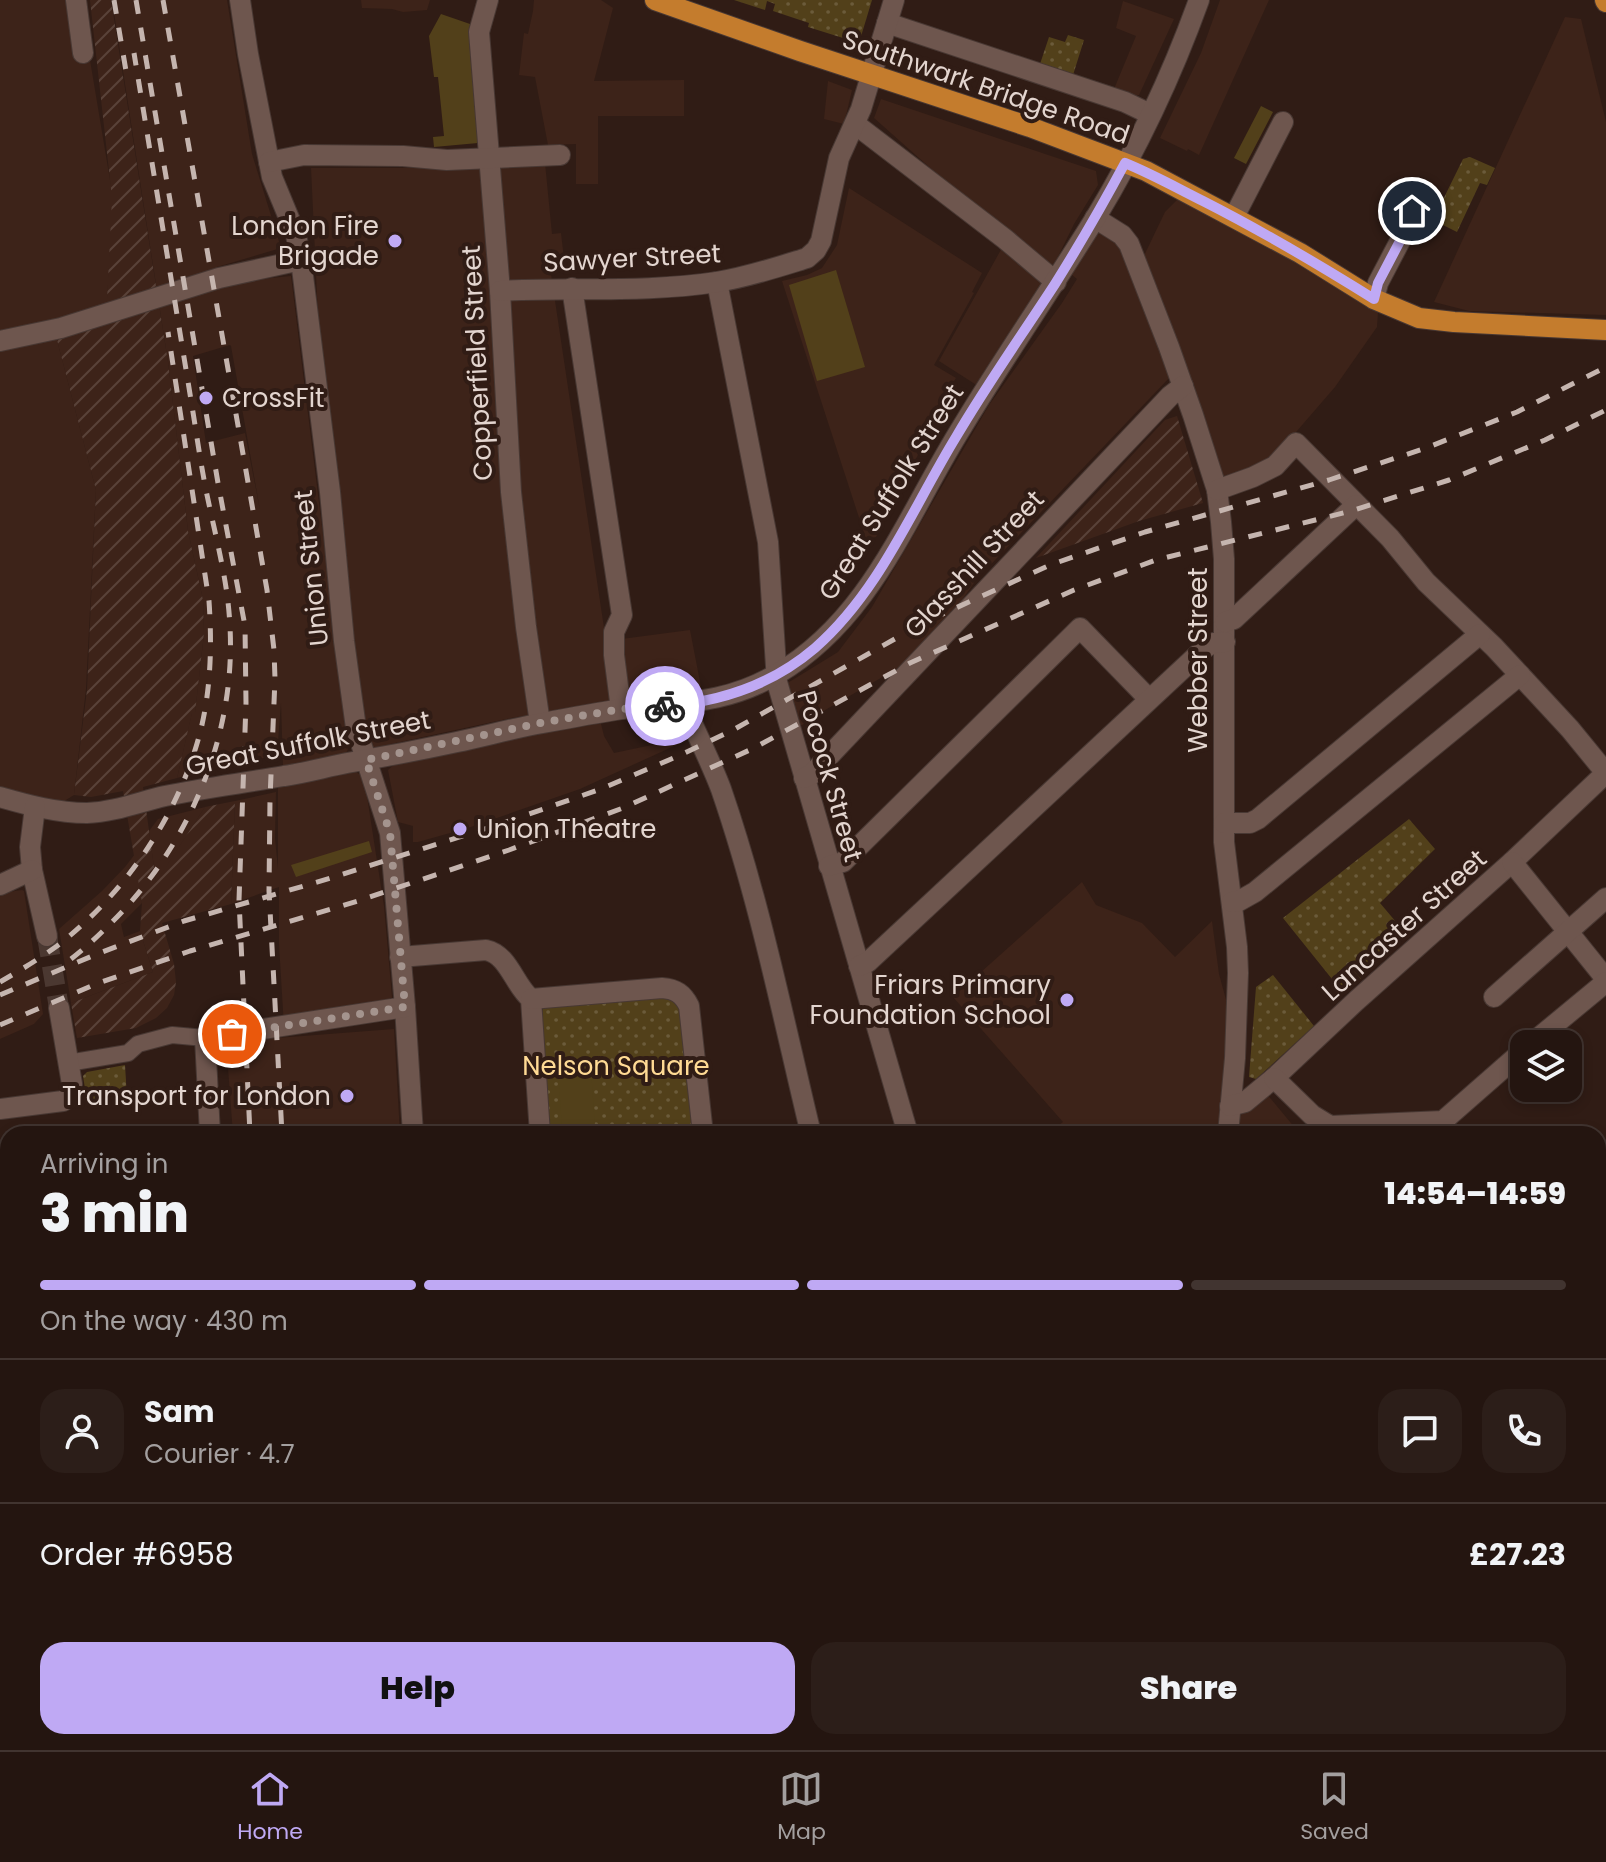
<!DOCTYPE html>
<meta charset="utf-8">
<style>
body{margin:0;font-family:Poppins,sans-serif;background:#2c1e19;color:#f1f3f6;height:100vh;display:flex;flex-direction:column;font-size:30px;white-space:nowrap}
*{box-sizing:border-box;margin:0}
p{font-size:26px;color:#a39f9f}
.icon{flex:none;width:44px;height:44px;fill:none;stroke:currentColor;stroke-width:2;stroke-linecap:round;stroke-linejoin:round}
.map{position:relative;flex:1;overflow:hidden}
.side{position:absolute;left:0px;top:1126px;width:1606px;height:624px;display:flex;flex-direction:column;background:#241510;border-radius:24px 24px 0 0;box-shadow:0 4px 12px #0003,0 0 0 2px #413430}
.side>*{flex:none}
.tools{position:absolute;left:1510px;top:1030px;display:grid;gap:16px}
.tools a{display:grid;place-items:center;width:72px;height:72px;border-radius:16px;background:#241510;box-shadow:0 4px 12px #0003,0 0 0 2px #413430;font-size:40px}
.pin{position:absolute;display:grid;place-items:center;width:68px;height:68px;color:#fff;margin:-34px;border:4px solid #fff;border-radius:50%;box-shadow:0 2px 8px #0007}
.courier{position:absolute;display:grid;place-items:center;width:80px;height:80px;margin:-40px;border:6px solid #bfa9f4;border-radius:50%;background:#fff;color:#222;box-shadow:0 2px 10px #0007}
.overview em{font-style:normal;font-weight:800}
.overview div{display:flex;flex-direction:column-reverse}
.overview{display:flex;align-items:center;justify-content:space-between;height:136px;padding:0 40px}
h1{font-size:52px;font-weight:800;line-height:60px}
.bar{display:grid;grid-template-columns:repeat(4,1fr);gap:12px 8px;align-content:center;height:96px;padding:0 40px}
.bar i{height:10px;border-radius:6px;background:#413430}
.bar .on{background:#bfa9f4}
.bar p{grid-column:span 4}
.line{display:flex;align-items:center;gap:20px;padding:0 40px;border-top:2px solid #413430}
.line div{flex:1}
.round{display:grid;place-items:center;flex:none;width:84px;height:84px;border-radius:24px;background:#2c1e19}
.cta{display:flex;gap:16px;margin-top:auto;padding:16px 40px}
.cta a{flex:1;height:92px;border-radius:24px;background:#bfa9f4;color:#111;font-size:32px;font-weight:800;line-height:92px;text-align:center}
.cta a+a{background:#2c1e19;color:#f1f3f6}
.tabs{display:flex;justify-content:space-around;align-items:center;height:112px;border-top:2px solid #413430;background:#241510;font-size:22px;color:#a39f9f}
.tabs a{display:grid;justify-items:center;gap:4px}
.tabs .on{color:#bfa9f4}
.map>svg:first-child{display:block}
.built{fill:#3d2319;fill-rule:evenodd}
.industrial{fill:url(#industrial-furrows)}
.grass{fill:url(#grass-dots)}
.garden{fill:#52401a}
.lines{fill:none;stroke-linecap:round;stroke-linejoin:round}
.minor-tunnel{stroke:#4b3831;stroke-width:20;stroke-dasharray:20 10;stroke-linecap:butt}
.pedestrian-casing{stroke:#483833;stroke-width:18}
.minor-casing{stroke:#483833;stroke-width:22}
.primary-casing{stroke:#483833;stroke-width:22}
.pedestrian{stroke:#6e564e;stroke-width:16}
.minor{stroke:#6e564e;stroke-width:20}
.primary{stroke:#c47c2d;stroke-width:20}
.rail{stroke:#c5b5af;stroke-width:5;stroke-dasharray:14 14;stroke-linecap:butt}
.done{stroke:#a4948e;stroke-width:8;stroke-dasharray:0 14.4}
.route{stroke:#bfa9f4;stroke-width:10}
.poi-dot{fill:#bfa9f4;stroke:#301c15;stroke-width:3}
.labels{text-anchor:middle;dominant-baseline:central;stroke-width:8;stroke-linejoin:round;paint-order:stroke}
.street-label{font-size:26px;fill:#e3d5cf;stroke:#301c15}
.poi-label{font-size:26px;fill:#e3d5cf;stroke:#301c15;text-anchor:end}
.park-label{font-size:26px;fill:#ffda94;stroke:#301c15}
</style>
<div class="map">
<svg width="1606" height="1750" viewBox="0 0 1606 1750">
<defs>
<pattern id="industrial-furrows" width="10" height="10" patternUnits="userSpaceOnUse" patternTransform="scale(2)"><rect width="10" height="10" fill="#3d2319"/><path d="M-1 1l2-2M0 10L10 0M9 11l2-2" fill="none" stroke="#594239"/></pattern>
<pattern id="grass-dots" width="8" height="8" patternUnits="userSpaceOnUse" patternTransform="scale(2)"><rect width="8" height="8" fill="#52401a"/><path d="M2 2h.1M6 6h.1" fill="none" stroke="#6b5b3a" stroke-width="1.8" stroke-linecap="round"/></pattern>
</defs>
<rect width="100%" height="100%" fill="#301c15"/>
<g class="built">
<path d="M 0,0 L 80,0 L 113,198 L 106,320 L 56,336 L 96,490 L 86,689 L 74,795 L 61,803 L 0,787 Z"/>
<path d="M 112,0 L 227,0 L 252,154 L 281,248 L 217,267 L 220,283 L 291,276 L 349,746 L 346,754 L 283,766 L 281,703 L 277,755 L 177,778 L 192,712 L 195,712 L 204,633 L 203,600 L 188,531 L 168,362 ZM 230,345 L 231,346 L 260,510 L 245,433 L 206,443 L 193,356 Z"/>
<path d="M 361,0 L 430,0 L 427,10 L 403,12 L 392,9 L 362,8 Z"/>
<path d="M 534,0 L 601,0 L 613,8 L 594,81 L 684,80 L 684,116 L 598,116 L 598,184 L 576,184 L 576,144 L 548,145 L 535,77 L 519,75 L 524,33 L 528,34 L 533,11 Z"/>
<path d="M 1220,0 L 1269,0 L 1199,155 L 1188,149 L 1187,151 L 1160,138 L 1201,53 Z"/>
<path d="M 1123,1 L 1174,19 L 1139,95 L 1134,96 L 1114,89 L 1136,36 L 1116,28 Z"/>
<path d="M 1565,17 L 1581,19 L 1606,122 L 1606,315 L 1469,311 L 1434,302 Z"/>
<path d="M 828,81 L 852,90 L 844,124 L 824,119 Z"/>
<path d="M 881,99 L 1096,171 L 1098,185 L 1074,224 L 1052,269 L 978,386 L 939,361 L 1008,237 L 874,118 Z"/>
<path d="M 545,163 L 552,234 L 561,233 L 565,267 L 551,274 L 606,641 L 690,630 L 701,687 L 511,718 L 372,748 L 363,736 L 318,316 L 311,168 L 414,168 Z"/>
<path d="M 849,188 L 982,273 L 972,292 L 974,293 L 934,365 L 956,378 L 940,402 L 943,406 L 876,537 L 866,539 L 782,281 L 807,275 L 822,268 L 837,245 Z"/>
<path d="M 1179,198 L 1296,258 L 1378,312 L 1377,327 L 1335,387 L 1271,461 L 1233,478 L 1218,476 L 1141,262 L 1165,212 Z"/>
<path d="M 1098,231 L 1117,241 L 1171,376 L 976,580 L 926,652 L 813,717 L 798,728 L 786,684 L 838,652 L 872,607 L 989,405 L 1062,303 L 1077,279 L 1072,275 L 1072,272 Z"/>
<path d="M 600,720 L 604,736 L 614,753 L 666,742 L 679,735 L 683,742 L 580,789 L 468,828 L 418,842 L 413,842 L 413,826 L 398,822 L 388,770 L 400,759 Z"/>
<path d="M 351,769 L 364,777 L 384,906 L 393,1009 L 284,1027 L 279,944 L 279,887 L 231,904 L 235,801 L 276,792 L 275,838 L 278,869 L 278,786 Z"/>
<path d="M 205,807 L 156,883 L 149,831 L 158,819 Z"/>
<path d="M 135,854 L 142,903 L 121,924 L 124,937 L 140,931 L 153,972 L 71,1003 L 59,929 L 102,891 L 125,867 Z"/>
<path d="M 1082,882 L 1096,905 L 1142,923 L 1175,957 L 1212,921 L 1219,974 L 1231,1018 L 1221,1134 L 1047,1134 L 1063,1122 L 953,997 Z"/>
<path d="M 22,890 L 24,891 L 43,1014 L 34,1024 L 0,1039 L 0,893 Z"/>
<path d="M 394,1029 L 400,1134 L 233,1134 L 226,1042 Z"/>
<path d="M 1266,1093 L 1300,1134 L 1236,1134 L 1236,1123 L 1242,1114 Z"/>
<path d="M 0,1393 L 8,1393 L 8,1553 L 0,1551 Z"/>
</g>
<g class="industrial">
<path d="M 90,0 L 111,0 L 168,362 L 188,531 L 203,600 L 204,633 L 195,713 L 192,713 L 177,778 L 143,787 L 156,882 L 205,807 L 235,801 L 231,904 L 162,923 L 174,964 L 176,982 L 174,995 L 167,1008 L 156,1018 L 136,1028 L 77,1038 L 71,1003 L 153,972 L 140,931 L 142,903 L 123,791 L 91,797 L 74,795 L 87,690 L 96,490 L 56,336 L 106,320 L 112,198 Z"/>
<path d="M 1177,416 L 1203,503 L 1139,521 L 1036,558 L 1165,420 Z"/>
</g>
<g class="grass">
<path d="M 734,0 L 872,0 L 859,43 L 808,27 L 809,23 L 773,11 L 775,4 L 767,1 L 765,10 Z"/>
<path d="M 1068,35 L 1084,40 L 1073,75 L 1040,64 L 1049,37 L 1065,42 Z"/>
<path d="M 1470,157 L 1495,168 L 1487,185 L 1480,183 L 1457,232 L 1433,220 L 1463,159 Z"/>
<path d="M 1409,819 L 1435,849 L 1380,903 L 1407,935 L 1344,994 L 1283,918 Z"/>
<path d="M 1273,975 L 1314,1026 L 1256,1079 L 1249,1077 L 1256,987 Z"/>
<path d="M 667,993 L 680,1000 L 695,1134 L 550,1134 L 541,1017 L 543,1008 Z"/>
<path d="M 125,1065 L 127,1098 L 87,1101 L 83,1076 L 87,1072 Z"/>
</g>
<g class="garden">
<path d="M 441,14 L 470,24 L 469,40 L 478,143 L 434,147 L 433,137 L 444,136 L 438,77 L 434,77 L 429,36 Z"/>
<path d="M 1261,106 L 1273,112 L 1246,164 L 1234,158 Z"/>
<path d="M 836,270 L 865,367 L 817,381 L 789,285 Z"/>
<path d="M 369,841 L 372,852 L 296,877 L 291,865 Z"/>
<path d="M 591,1069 L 595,1127 L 562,1129 L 558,1071 Z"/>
<path d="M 3,1632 L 8,1644 L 8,1716 L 0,1720 L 0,1633 Z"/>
</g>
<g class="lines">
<path class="minor-tunnel" d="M 47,936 L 59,1008"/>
<g class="pedestrian-casing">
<path id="pedestrian" d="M 68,1063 L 128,1053 L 138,1044 L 172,1035 L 205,1038"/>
</g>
<g class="minor-casing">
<g id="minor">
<path d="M 76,0 L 83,53"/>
<path d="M 240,0 L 248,54 L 272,177 L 296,235 L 301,260 L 330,492 L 344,641 L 356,728 L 390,833 L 405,1007 L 413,1134"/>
<path d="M 488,0 L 479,32 L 500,291 L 511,492 L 526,627 L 540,723"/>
<path d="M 887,23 L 1125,102 L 1150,114"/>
<path d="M 855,124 L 1005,239 L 1056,282"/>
<path d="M 269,162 L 304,155 L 403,156 L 447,160 L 560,155"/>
<path d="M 1234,217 L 1283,122"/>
<path d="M 1095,218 L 1122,235 L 1129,244 L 1169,347 L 1193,415 L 1217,490 L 1221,522 L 1224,559 L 1224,842 L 1237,947 L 1238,973 L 1235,1058 L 1228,1134"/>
<path d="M 717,282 L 768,542 L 777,682 L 908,1134"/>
<path d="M 572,288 L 622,615 L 614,632 L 614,655 L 621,709"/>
<path d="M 500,291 C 572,287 645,293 717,282 C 748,277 778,267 807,258 L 816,250 L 821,241 L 839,158 L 861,109 L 894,0"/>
<path d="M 1374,299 L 1378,283 L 1400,241 L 1421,193"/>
<path d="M 0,341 L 61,328 L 219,278 L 301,260"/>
<path d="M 1217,490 L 1253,477 L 1275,466 L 1296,443 L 1390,538 L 1426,582 L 1494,647 L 1520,675 L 1570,729 L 1606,773 L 1512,862 L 1356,1001 L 1274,1078 L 1245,1102 L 1230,1106"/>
<path d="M 1225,622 L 1234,619 L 1356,505"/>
<path d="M 684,705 C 696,733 710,760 721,789 C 760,902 783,1018 811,1134"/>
<path d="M 804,778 L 812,774 L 1170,396 L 1183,386"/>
<path d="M 0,797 C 28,805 57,813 87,813 C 114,812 139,802 165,796 C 204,788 244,783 284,776 C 305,773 326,767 347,763 C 383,757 420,750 457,742 C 486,736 514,728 543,723 C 569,718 596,713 622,709 C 680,702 724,705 777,674 C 871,619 907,515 962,427 C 1005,356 1052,288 1096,217 C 1137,149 1172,75 1199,0"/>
<path d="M 35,807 L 30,847 L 32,870 L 47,936"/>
<path d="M 1224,823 L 1250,823 L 1258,819 L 1480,634"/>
<path d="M 1512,862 L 1606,979"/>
<path d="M 829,866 L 843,862 L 1080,628 L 1149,699"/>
<path d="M 0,885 L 32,870"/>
<path d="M 1232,902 L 1239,901 L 1255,892 L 1520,675"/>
<path d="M 400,957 L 486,950 C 509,955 514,985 531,999 L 540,1134"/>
<path d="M 859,966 L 868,962 L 1206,647 L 1214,643 L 1225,642"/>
<path d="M 1494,997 L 1606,898"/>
<path d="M 531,999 L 662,988 C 676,989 683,994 689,1006 L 703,1134"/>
<path d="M 1531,1044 L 1606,982"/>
<path d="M 1274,1078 L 1312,1115 L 1330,1126 L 1443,1121 L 1524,1050"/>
<path d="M 0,1109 L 63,1101 L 70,1096 L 72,1084 L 59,1008"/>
<path d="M 210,1134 L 205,1038 L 405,1007"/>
<path d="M 0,1559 L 8,1577"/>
<path d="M 90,1742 L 93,1750"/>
<path d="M 962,1742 L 971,1750"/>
<path d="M 1181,1742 L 1193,1750"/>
<path d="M 1341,1742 L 1354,1750"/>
<path d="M 1558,1742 L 1569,1750"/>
<path d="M 0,1743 L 8,1740"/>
<path d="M 789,1750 L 802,1742"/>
<path d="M 1161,1750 L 1162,1742"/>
</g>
</g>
<g class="primary-casing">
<g id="primary">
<path d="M 655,0 L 800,51 L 1030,127 L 1146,171 L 1300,253 L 1374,299 L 1419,318 L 1454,322 L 1606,330"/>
<path d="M 1605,0 L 1606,2"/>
<path d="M 1598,1226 L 1606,1225"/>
<path d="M 0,1355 L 8,1354"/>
<path d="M 1598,1676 L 1606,1669"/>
<path d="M 1518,1750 L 1526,1742"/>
</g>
</g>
<use href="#pedestrian" class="pedestrian"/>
<use href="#minor" class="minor"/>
<use href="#primary" class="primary"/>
<g class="rail">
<path d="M 114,0 L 126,71"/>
<path d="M 136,0 L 218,483 L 245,626 L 246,703 L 239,900 L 250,1134"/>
<path d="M 163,0 L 267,590 L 274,650 L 275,679 L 270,799 L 269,891 L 282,1134"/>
<path d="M 71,959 C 84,949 96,938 107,927 C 187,850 236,738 230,627 C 228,580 215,535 206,490 C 200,460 196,430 191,400 C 172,284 153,169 134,53"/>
<path d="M 0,982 C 19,971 39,959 57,946 C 126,893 180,813 201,729 C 211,687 212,644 209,601 L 168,332"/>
<path d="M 0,995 L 97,954 L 184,921 L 331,878 L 503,823 L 601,789 L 676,757 L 733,730 L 925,622 L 1050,565 L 1145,532 L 1329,480 L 1426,448 L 1517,412 L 1606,367"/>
<path d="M 0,1025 L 96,984 L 190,951 L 358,901 L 509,850 L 623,808 L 754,748 L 910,663 L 1074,590 L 1156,560 L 1351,511 L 1449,480 L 1545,440 L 1606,410"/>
<path d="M 269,1742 L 269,1750"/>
<path d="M 303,1742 L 304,1750"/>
</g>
</g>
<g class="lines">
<path class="done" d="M 232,1034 L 405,1007 L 390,833 L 366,760 L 540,723 L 621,709 L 665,706"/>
<path class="route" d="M 665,706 C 720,702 773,684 815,648 C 880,591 912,509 956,437 C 987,384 1022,335 1055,284 C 1080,244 1103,204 1125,163 C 1152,174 1177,188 1203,201 C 1262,231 1318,264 1374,299 L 1378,283 L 1400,241 L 1412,211"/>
</g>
<g class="poi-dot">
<circle cx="395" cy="241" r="8"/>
<circle cx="206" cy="398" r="8"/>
<circle cx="460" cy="829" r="8"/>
<circle cx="1067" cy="1000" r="8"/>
<circle cx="347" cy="1096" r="8"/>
</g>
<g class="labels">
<g class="street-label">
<text transform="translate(986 87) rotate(19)">Southwark Bridge Road</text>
<text transform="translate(632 258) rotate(-3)">Sawyer Street</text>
<text transform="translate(477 363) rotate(-93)">Copperfield Street</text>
<text transform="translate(891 492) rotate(-58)">Great Suffolk Street</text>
<text transform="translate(974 564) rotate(-47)">Glasshill Street</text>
<text transform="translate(311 568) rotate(-96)">Union Street</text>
<text transform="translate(1198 660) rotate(-90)">Webber Street</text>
<text transform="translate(308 743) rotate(-11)">Great Suffolk Street</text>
<text transform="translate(830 776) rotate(74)">Pocock Street</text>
<text transform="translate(1404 925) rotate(-42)">Lancaster Street</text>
</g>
<g class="poi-label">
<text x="379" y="226">London Fire<tspan x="379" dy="30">Brigade</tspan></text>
<text x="222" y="398" text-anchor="start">CrossFit</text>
<text x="476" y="829" text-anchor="start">Union Theatre</text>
<text x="1051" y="985">Friars Primary<tspan x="1051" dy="30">Foundation School</tspan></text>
<text x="331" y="1096">Transport for London</text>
</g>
<g class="park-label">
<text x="616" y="1066">Nelson Square</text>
</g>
</g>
</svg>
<div class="tools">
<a><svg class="icon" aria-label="layers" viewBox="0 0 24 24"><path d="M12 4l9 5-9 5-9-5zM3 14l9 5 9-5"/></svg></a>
</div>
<div class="pin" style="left:232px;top:1034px;background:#ea580c"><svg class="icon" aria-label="bag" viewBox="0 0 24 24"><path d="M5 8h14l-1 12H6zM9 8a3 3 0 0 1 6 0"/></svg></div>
<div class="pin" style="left:1412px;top:211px;background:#1f2937"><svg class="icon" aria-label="home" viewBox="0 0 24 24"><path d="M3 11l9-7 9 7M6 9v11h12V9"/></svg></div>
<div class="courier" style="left:665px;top:706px"><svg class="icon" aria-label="bike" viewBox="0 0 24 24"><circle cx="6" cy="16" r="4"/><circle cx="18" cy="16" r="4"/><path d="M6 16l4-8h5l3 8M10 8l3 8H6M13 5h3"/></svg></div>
<section class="side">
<div class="overview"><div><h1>3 min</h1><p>Arriving in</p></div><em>14:54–14:59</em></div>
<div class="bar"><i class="on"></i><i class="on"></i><i class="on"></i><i></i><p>On the way · 430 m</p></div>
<div class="line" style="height:144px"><a class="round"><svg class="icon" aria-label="person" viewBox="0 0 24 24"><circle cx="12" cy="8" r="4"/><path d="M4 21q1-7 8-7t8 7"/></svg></a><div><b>Sam</b><p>Courier · 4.7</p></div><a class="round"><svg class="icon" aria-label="chat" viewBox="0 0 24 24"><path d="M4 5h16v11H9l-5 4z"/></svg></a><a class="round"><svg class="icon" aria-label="phone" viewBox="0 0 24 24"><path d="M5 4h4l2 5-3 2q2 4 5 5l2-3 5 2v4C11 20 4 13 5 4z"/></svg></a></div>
<div class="line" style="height:104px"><div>Order #6958</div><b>£27.23</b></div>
<div class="cta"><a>Help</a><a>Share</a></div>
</section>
</div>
<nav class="tabs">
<a class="on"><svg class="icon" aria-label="home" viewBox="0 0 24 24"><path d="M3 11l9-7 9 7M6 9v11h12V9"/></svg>Home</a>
<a><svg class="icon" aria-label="map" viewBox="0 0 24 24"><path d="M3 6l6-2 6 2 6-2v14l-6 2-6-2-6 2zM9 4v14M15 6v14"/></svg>Map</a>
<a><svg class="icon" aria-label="saved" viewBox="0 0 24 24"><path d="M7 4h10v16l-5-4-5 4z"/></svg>Saved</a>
</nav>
